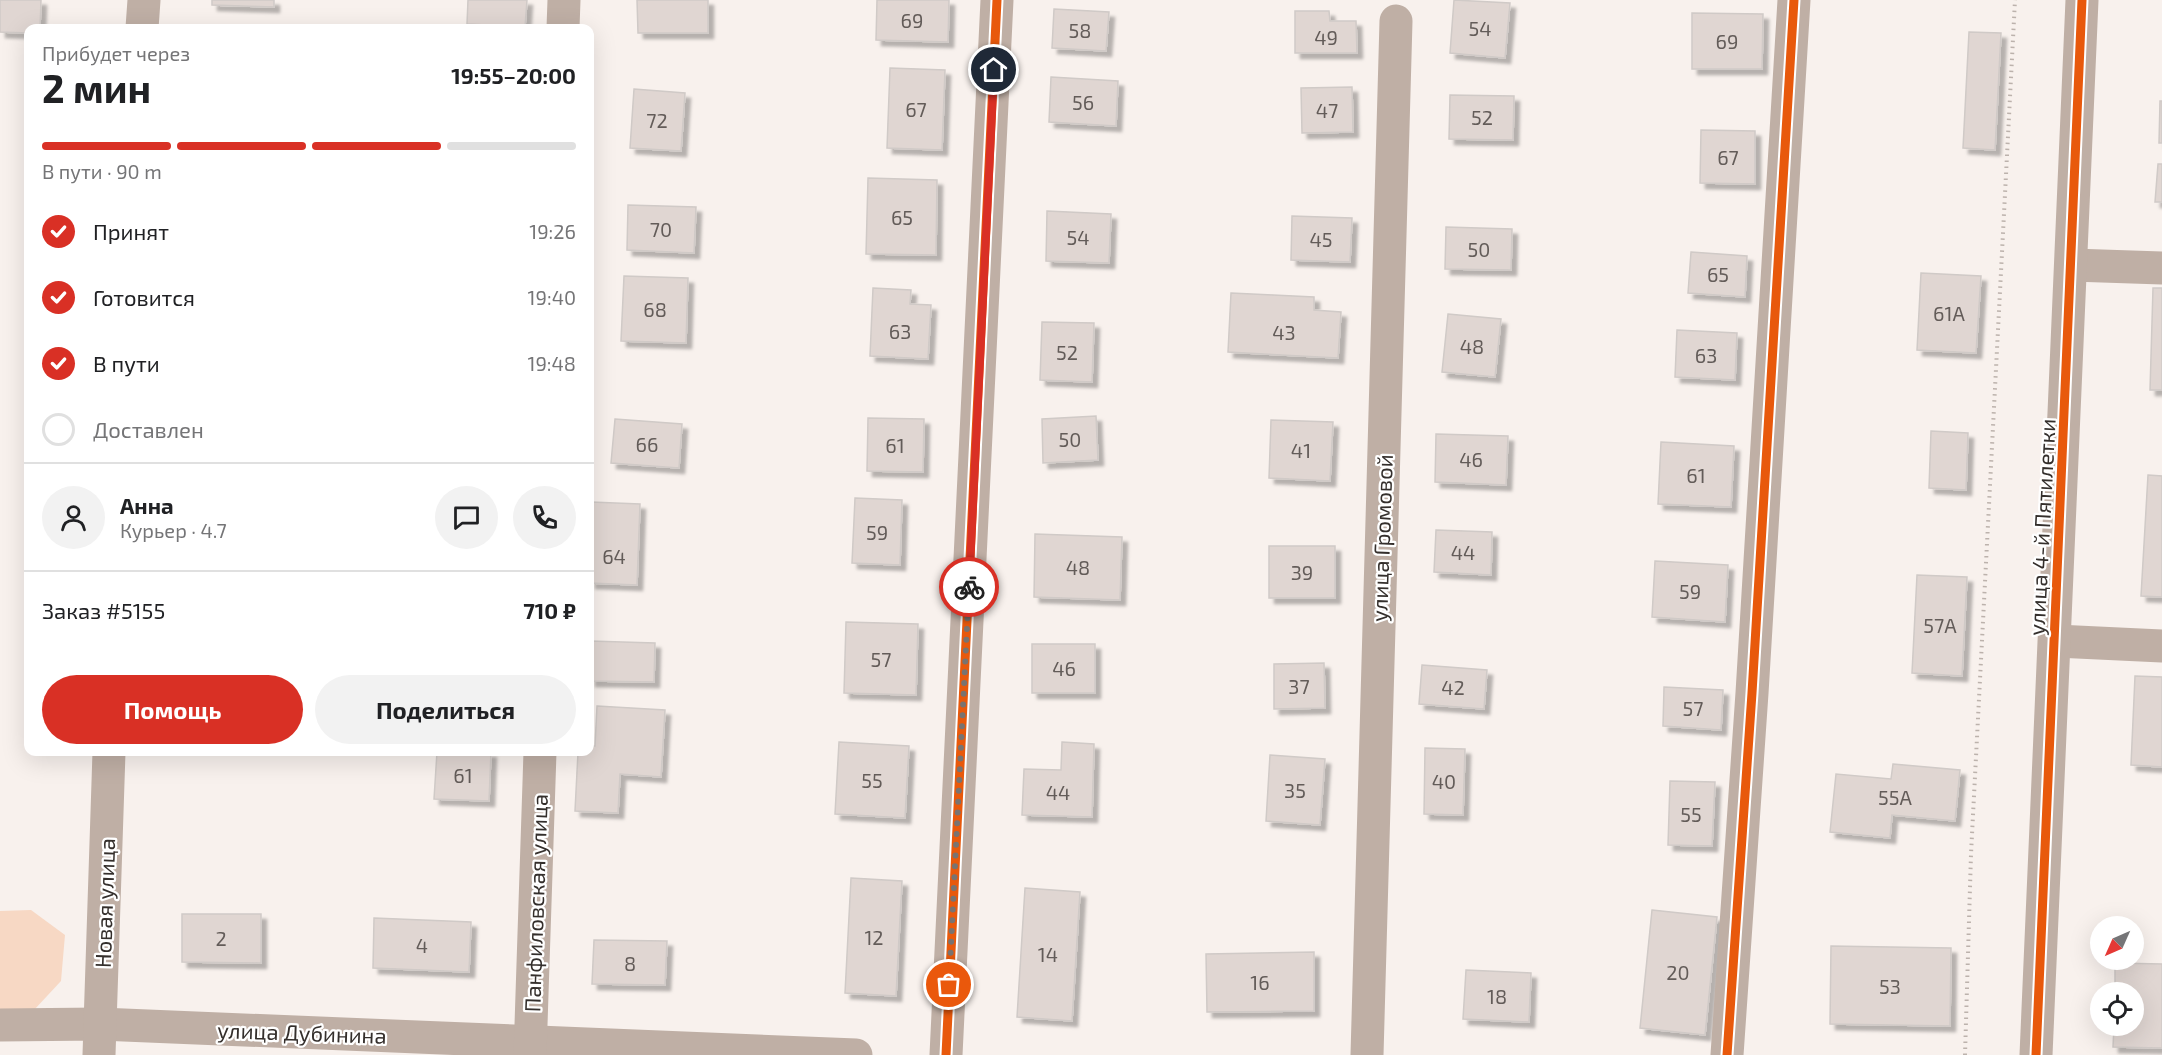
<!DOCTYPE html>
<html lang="ru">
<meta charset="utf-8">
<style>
body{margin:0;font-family:"Exo 2",sans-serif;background:#f2f2f2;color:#202124;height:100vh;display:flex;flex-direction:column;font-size:22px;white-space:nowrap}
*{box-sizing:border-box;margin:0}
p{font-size:20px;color:#757577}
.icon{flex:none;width:33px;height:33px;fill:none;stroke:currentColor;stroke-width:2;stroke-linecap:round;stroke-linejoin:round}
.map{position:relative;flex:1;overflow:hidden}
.panel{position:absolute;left:24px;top:24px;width:570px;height:732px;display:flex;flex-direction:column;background:#fff;border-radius:12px;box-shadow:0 6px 24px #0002}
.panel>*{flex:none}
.needle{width:39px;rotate:225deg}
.fabs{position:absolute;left:2090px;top:916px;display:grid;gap:12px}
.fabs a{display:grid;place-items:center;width:54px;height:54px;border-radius:50%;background:#fff;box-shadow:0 6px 24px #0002;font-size:30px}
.pin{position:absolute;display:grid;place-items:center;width:51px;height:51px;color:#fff;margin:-26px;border:3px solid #fff;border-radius:50%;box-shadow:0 2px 6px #0007}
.courier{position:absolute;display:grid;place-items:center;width:60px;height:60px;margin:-30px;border:4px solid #d93025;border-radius:50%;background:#fff;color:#222;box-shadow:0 2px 8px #0007}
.headline em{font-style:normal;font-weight:700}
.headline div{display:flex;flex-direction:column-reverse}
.headline{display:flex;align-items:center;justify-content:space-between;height:102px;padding:0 18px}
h1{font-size:39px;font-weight:700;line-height:45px}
.bar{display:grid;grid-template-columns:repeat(4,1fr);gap:9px 6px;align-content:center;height:72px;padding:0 18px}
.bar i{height:8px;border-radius:4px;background:#e0e0e0}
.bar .selected{background:#d93025}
.bar p{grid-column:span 4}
.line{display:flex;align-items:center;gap:15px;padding:0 18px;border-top:2px solid #e0e0e0}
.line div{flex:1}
.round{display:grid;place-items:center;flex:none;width:63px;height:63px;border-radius:32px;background:#f2f2f2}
ol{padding:0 18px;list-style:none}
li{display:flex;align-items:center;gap:18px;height:66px}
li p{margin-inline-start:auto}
li .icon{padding:6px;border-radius:50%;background:#d93025;color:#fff;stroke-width:4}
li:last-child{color:#757577}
li i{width:33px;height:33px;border:3px solid #e0e0e0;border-radius:50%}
.primary-button{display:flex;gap:12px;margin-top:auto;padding:12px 18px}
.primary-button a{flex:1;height:69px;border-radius:36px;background:#d93025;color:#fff;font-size:24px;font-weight:700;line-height:69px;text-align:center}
.primary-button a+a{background:#f2f2f2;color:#202124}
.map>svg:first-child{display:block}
.green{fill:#f7d8c4}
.building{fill:#e0d6d2;stroke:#d0cac7;stroke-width:1.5;filter:url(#shadow)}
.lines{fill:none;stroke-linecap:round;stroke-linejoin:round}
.path{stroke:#bcb2ac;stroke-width:4;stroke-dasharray:1.5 4.5;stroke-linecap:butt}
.minor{stroke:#bfafa5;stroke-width:33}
.cycleway-casing{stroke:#fff;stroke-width:13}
.cycleway{stroke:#e8590c;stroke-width:9}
.done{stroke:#797370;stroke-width:6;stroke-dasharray:0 10.8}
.route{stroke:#d93025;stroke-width:8}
.labels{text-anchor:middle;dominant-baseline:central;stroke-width:4.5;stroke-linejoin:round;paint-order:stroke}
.number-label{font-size:20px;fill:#635c59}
.street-label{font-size:22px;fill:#342f2c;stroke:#fff}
</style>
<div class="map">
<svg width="2162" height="1055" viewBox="0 0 2162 1055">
<defs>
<filter id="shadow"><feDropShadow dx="5.5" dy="5.5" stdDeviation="1.5" flood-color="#0004"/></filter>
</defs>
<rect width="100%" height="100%" fill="#f8f1ed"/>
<path class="green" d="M 31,910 L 65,935 L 61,981 L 34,1010 L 0,1009 L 0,911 Z"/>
<g class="building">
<path d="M 0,0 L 41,0 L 40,28 L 28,28 L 28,33 L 0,32 Z"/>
<path d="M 212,0 L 274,0 L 274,7 L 212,5 Z"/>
<path d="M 468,0 L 527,0 L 525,27 L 467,24 Z"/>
<path d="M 637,0 L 708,0 L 708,33 L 638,33 Z"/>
<path d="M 877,0 L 949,0 L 948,42 L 876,40 Z"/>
<path d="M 1454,0 L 1510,3 L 1505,58 L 1450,53 Z"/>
<path d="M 1054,9 L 1109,12 L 1106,51 L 1052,48 Z"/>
<path d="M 1295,11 L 1329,11 L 1330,21 L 1356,21 L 1357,53 L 1295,53 Z"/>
<path d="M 1692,13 L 1763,14 L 1762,69 L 1692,69 Z"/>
<path d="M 1969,32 L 2001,33 L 1995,150 L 1963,148 Z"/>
<path d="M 890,68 L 945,70 L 942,150 L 887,148 Z"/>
<path d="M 1051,77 L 1118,81 L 1116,126 L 1049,122 Z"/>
<path d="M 1352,87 L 1353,132 L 1302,133 L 1301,88 Z"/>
<path d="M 634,89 L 685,93 L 681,151 L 630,148 Z"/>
<path d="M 1450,95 L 1514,96 L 1513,140 L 1449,139 Z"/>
<path d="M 2160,101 L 2162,101 L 2162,143 L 2159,143 Z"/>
<path d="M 1701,130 L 1755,131 L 1755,184 L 1700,183 Z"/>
<path d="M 2158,164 L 2162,164 L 2162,202 L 2155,202 Z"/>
<path d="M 868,178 L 937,180 L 936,255 L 866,254 Z"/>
<path d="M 628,205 L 696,207 L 694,253 L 627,250 Z"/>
<path d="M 1047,211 L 1111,214 L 1109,263 L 1046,261 Z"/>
<path d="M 1292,216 L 1352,218 L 1350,262 L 1291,260 Z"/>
<path d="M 1446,227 L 1512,229 L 1511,270 L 1445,269 Z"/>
<path d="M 1691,252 L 1747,256 L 1745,297 L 1688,293 Z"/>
<path d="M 1921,273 L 1981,276 L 1976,353 L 1917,350 Z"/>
<path d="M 624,276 L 688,278 L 686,343 L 621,341 Z"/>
<path d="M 873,288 L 911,290 L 910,304 L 931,305 L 928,359 L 870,356 Z"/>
<path d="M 2153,288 L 2162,288 L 2162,390 L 2150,390 Z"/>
<path d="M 1231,293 L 1314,297 L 1314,310 L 1341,312 L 1338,358 L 1228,352 Z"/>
<path d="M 1448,314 L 1501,319 L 1495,377 L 1442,372 Z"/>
<path d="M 1042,322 L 1094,323 L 1092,382 L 1040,380 Z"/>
<path d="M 1677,330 L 1737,333 L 1735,380 L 1675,377 Z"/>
<path d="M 1096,416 L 1098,460 L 1043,463 L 1042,419 Z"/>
<path d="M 868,418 L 924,419 L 923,472 L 867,471 Z"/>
<path d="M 615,419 L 682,424 L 679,468 L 611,463 Z"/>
<path d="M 1271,420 L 1333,422 L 1330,481 L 1269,478 Z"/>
<path d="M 1931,431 L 1968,433 L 1966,490 L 1929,488 Z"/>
<path d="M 1436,434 L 1508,436 L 1506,485 L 1435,482 Z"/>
<path d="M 1661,442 L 1734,446 L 1731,507 L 1658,504 Z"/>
<path d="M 2148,475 L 2162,476 L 2162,597 L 2141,596 Z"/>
<path d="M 855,498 L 902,500 L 900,565 L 852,563 Z"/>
<path d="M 591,502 L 640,504 L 637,585 L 590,583 Z"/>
<path d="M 1436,530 L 1492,532 L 1491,575 L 1434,572 Z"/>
<path d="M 1035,534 L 1122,537 L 1120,600 L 1034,597 Z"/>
<rect x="1269" y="546" width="66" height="52"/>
<path d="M 1655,561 L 1728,565 L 1725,622 L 1652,617 Z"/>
<path d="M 1917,575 L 1967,577 L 1962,676 L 1912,673 Z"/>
<path d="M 846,622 L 918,624 L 916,695 L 844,693 Z"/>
<path d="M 590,641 L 655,643 L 654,682 L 590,681 Z"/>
<rect x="1032" y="644" width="63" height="49"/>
<path d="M 1324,663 L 1325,708 L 1274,709 L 1274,664 Z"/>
<path d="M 1422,665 L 1487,670 L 1484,709 L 1419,704 Z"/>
<path d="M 2135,676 L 2162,677 L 2162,767 L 2131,765 Z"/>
<path d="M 1664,687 L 1723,690 L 1721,730 L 1663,726 Z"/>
<path d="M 597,706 L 665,710 L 661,777 L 620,774 L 618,813 L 575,811 L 578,752 L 590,752 L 590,746 L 595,746 Z"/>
<path d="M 839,742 L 909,746 L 905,818 L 835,814 Z"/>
<path d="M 1062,742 L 1094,744 L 1092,817 L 1022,815 L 1024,769 L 1061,770 Z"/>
<path d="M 1425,748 L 1465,749 L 1463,815 L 1424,814 Z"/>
<path d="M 437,752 L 491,752 L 489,801 L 434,799 Z"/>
<path d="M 1270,755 L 1325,759 L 1320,825 L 1266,821 Z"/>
<path d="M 1893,764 L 1960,770 L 1955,821 L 1892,815 L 1890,838 L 1830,832 L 1836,774 L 1891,779 Z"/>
<path d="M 1670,781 L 1715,782 L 1712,846 L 1668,845 Z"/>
<path d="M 851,878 L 902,881 L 896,996 L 845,993 Z"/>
<path d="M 1025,888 L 1080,892 L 1072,1021 L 1017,1017 Z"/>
<path d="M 1652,910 L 1717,917 L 1705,1035 L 1640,1028 Z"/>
<path d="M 182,914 L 261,914 L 261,963 L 182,962 Z"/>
<path d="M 374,918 L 471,922 L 469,972 L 373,968 Z"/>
<path d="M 594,940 L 667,941 L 665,985 L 592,984 Z"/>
<path d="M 1831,946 L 1951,948 L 1950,1026 L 1830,1024 Z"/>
<path d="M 1314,952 L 1314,1011 L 1207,1012 L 1206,954 Z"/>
<path d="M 2115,963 L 2162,964 L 2162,1048 L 2113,1047 L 2114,1026 L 2133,1026 L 2133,993 L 2115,993 Z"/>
<path d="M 1466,970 L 1531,973 L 1529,1022 L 1463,1019 Z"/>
</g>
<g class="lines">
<path class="path" d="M 1965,1055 L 1971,854 L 2015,0"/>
<g class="minor">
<path d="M 142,28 L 144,0"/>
<path d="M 563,28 L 564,0"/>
<path d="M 2072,265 L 2162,268"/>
<path d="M 2056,641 L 2162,646"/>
<path d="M 0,1025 L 100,1024 L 856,1055"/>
<path d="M 99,1055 L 109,752"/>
<path d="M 530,1055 L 540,752"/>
<path d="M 946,1055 L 997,0"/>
<path d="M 1367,1055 L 1396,21"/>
<path d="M 1727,1055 L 1752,693 L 1794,0"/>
<path d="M 2036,1055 L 2082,0"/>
</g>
<g class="cycleway-casing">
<g id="cycleway">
<path d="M 946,1055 L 997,0"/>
<path d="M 1727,1055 L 1752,693 L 1794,0"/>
<path d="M 2036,1055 L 2082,0"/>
</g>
</g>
<use href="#cycleway" class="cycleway"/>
</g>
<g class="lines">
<path class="done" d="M 949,985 L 969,587"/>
<path class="route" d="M 969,587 L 994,70"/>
</g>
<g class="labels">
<g class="number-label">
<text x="912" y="20">69</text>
<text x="1480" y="28">54</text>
<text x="1080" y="30">58</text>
<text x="1326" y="37">49</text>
<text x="1727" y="41">69</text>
<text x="1083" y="102">56</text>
<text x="916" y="109">67</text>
<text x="1327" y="110">47</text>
<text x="1482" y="117">52</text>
<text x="657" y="120">72</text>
<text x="1728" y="157">67</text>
<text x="902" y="217">65</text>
<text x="661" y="229">70</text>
<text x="1078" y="237">54</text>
<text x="1321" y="239">45</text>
<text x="1479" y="249">50</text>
<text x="1718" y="274">65</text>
<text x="655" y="309">68</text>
<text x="1949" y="313">61А</text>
<text x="900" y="331">63</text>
<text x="1284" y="332">43</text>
<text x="1472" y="346">48</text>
<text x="1067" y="352">52</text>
<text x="1706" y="355">63</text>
<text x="1070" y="439">50</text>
<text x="647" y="444">66</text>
<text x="895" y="445">61</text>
<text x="1301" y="450">41</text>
<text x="1471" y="459">46</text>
<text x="1696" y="475">61</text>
<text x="877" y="532">59</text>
<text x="1463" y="552">44</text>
<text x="614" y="556">64</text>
<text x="1078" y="567">48</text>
<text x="1302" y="572">39</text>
<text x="1690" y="591">59</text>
<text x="1940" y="625">57А</text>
<text x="881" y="659">57</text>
<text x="1064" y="668">46</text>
<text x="1299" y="686">37</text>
<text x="1453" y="687">42</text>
<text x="1693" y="708">57</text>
<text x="463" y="775">61</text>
<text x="872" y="780">55</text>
<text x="1444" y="781">40</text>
<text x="1295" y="790">35</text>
<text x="1058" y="792">44</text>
<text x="1895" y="797">55А</text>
<text x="1691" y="814">55</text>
<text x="874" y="937">12</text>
<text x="221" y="938">2</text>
<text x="422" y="945">4</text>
<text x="1048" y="954">14</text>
<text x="630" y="963">8</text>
<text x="1678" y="972">20</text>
<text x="1260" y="982">16</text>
<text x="1890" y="986">53</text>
<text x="1497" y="996">18</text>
</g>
<g class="street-label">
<text transform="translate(2041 527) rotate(-87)">улица 4-й Пятилетки</text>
<text transform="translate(1381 538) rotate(-88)">улица Громовой</text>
<text transform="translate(104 903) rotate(-88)">Новая улица</text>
<text transform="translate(535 903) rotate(-88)">Панфиловская улица</text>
<text transform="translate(302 1032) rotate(2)">улица Дубинина</text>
</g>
</g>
</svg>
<div class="fabs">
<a><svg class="needle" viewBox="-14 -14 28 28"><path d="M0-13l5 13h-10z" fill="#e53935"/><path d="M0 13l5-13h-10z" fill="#757577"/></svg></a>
<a><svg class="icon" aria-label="locate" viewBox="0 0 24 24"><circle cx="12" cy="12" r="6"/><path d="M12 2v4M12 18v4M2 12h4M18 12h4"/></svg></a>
</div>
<div class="pin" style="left:949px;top:985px;background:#ea580c"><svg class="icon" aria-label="bag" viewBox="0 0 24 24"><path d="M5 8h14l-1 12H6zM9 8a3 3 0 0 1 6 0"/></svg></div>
<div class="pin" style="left:994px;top:70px;background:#1f2937"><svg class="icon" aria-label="home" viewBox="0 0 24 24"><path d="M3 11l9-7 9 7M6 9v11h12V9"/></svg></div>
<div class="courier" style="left:969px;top:587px"><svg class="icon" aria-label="bike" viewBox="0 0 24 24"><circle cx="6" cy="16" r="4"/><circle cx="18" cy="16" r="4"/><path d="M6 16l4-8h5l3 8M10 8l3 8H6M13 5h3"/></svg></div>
<section class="panel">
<div class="headline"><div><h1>2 мин</h1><p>Прибудет через</p></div><em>19:55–20:00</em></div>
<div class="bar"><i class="selected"></i><i class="selected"></i><i class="selected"></i><i></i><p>В пути · 90 m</p></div>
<ol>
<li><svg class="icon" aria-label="check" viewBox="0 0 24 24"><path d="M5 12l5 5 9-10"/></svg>Принят<p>19:26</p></li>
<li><svg class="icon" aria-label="check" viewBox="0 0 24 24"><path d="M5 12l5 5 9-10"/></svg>Готовится<p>19:40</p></li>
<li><svg class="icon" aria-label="check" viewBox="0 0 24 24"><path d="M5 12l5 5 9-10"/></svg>В пути<p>19:48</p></li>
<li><i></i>Доставлен</li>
</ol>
<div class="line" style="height:108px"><a class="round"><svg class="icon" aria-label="person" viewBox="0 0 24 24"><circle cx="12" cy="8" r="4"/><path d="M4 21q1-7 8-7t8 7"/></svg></a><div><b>Анна</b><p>Курьер · 4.7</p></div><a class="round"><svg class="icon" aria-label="chat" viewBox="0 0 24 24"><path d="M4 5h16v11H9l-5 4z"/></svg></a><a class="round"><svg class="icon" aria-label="phone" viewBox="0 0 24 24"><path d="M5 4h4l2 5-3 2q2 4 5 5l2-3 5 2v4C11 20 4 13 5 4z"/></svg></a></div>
<div class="line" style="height:78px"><div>Заказ #5155</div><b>710 ₽</b></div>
<div class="primary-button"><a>Помощь</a><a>Поделиться</a></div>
</section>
</div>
